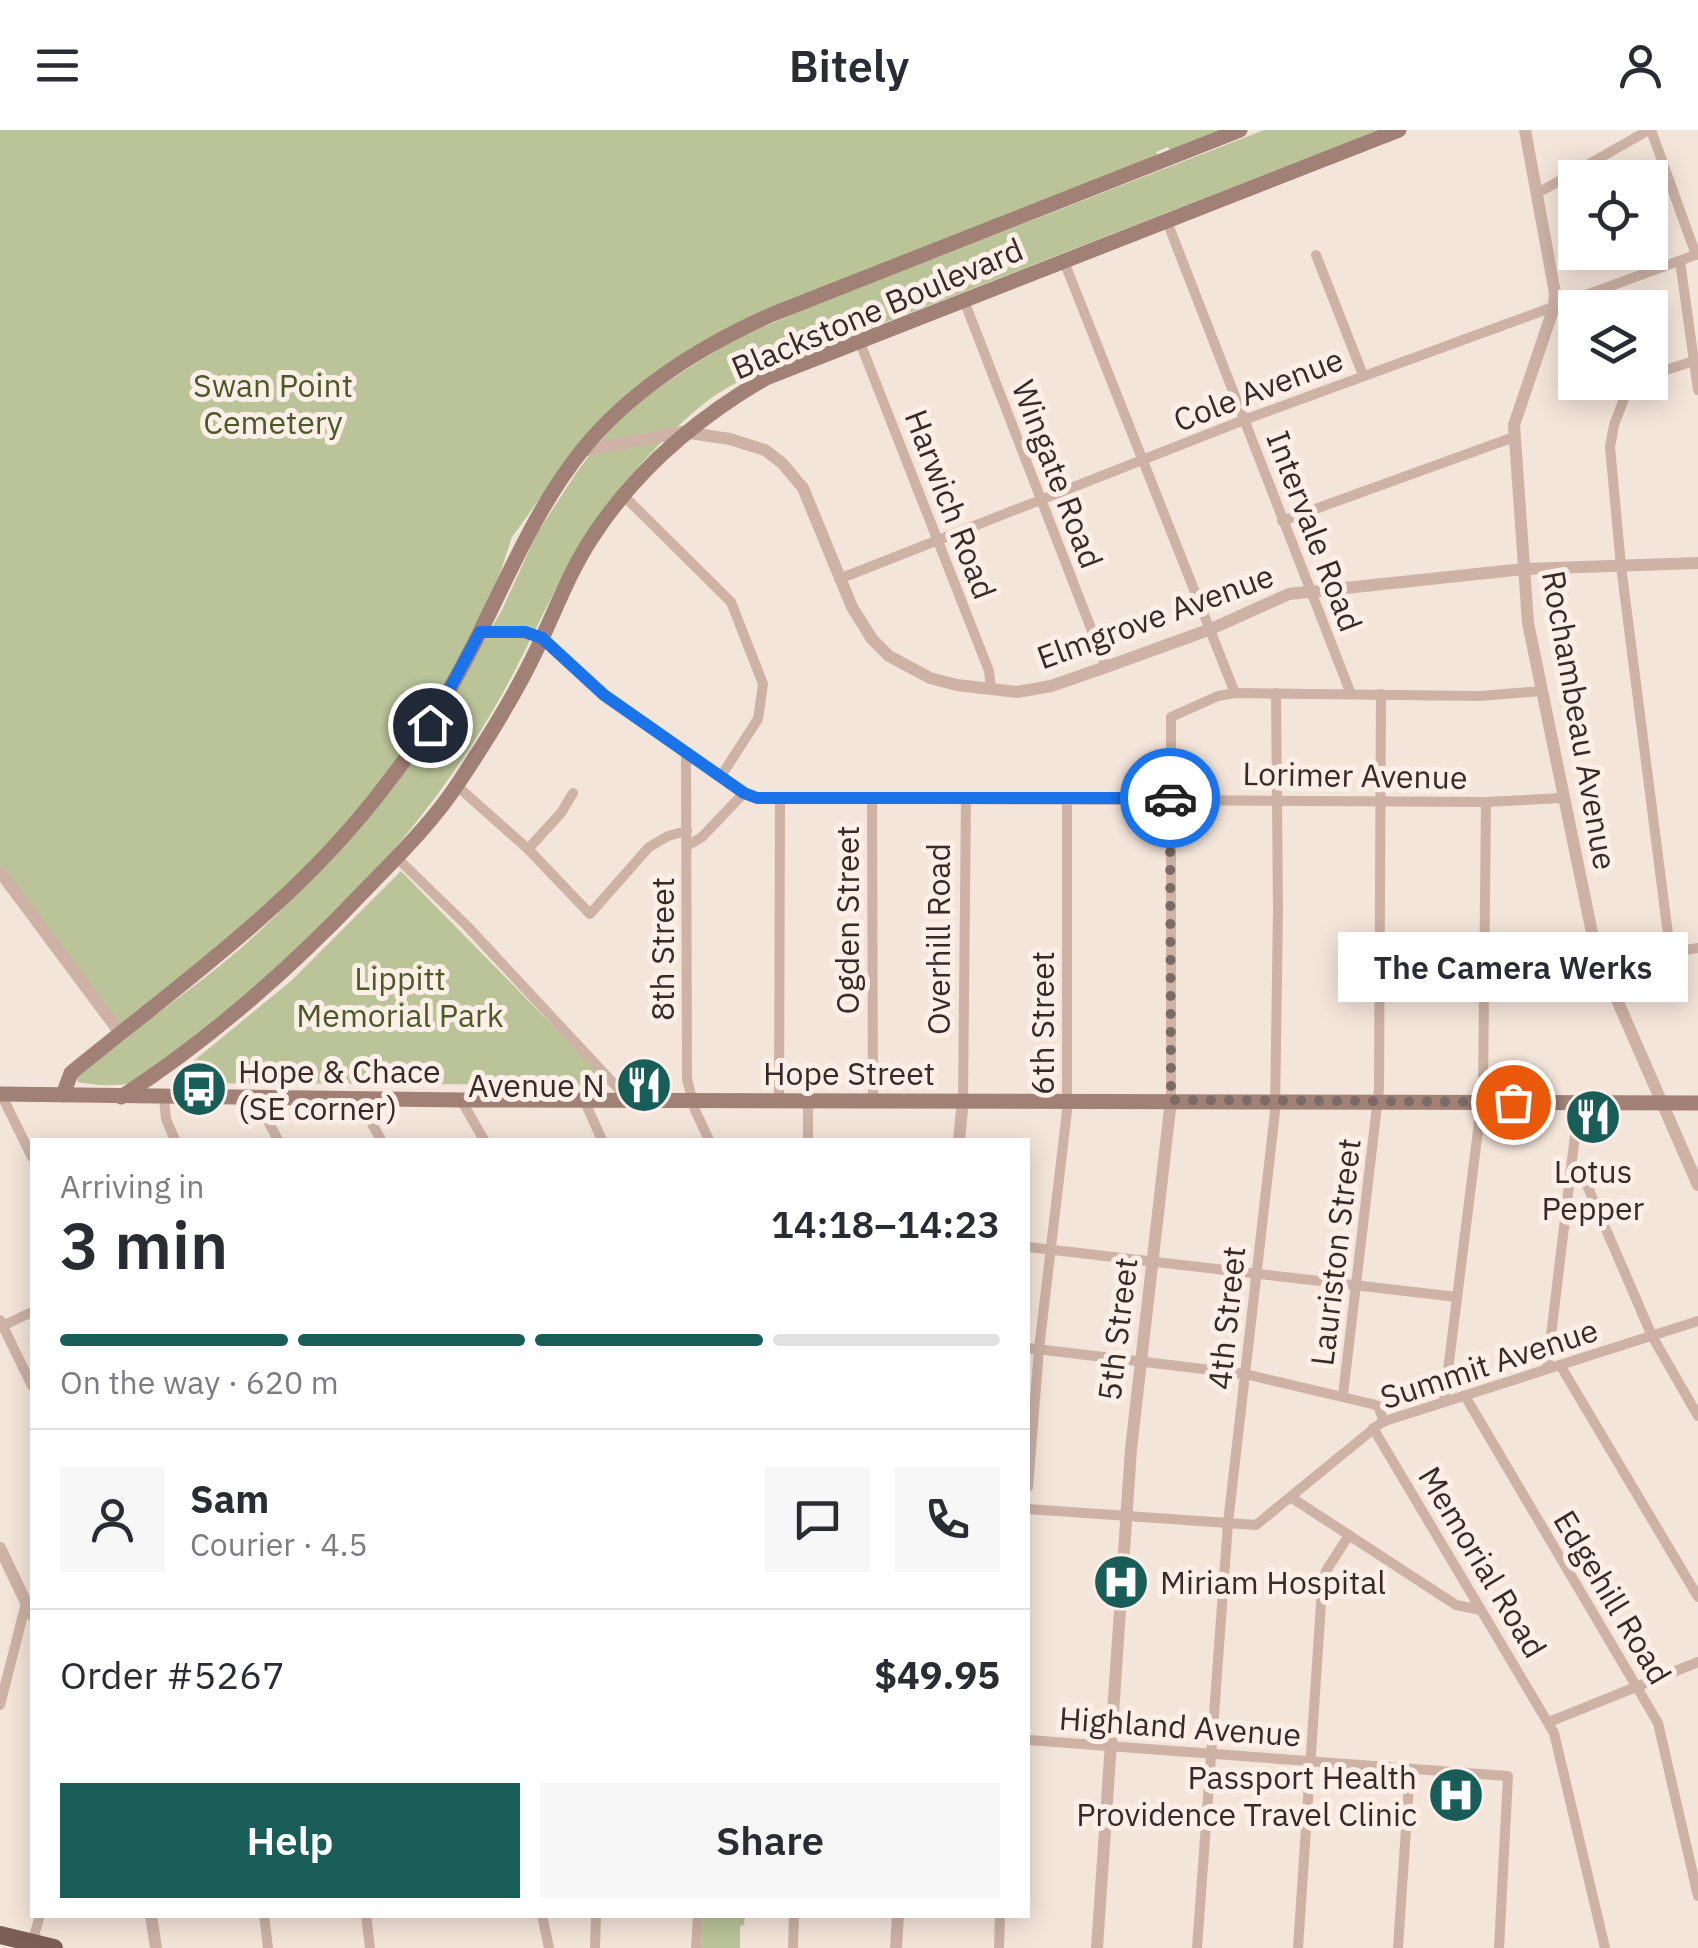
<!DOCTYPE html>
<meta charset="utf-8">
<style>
body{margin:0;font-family:"IBM Plex Sans",sans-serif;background:#f7f7f7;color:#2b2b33;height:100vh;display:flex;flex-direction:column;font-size:38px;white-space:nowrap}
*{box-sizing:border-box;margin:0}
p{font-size:32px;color:#7c7c81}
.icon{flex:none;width:55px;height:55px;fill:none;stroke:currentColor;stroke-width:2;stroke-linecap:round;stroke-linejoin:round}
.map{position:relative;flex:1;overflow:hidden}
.details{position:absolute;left:30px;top:1008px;width:1000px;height:780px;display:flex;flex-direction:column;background:#fff;border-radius:0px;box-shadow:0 5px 25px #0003}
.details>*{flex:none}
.fabs{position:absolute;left:1558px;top:30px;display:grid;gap:20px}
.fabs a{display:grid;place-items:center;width:110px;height:110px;border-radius:0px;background:#fff;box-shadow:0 5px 25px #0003;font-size:50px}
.pin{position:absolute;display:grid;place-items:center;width:85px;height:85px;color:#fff;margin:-42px;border:5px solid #fff;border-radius:50%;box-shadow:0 2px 10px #0007}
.courier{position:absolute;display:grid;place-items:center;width:100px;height:100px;margin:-50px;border:8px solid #1a73e8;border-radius:50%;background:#fff;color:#222;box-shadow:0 2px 12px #0007}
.bubble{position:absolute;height:70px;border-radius:0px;background:#fff;box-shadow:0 5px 25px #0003;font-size:32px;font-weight:600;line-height:70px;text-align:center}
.summary em{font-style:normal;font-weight:600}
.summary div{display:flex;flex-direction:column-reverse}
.summary{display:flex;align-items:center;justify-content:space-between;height:170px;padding:0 30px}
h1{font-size:65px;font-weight:600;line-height:75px}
.bar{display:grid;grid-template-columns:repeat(4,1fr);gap:15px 10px;align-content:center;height:120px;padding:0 30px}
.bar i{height:12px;border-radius:8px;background:#e1e1e2}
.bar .on{background:#195d59}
.bar p{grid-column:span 4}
.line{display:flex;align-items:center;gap:25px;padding:0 30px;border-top:2px solid #e1e1e2}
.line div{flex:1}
.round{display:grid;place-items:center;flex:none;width:105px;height:105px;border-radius:0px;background:#f7f7f7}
.primary-button{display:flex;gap:20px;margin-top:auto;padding:20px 30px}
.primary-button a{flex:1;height:115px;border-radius:0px;background:#195d59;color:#fff;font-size:40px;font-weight:600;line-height:115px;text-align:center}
.primary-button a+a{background:#f7f7f7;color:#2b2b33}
header{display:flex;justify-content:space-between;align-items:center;height:130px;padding:0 30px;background:#fff;font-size:45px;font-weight:600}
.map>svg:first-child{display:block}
.green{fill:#bbc499}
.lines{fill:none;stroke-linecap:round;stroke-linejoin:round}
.minor{stroke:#cdb2a5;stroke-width:10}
.tertiary{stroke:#cdb2a5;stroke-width:12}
.secondary{stroke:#a18076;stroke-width:15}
.primary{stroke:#7b5e57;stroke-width:18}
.done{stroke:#7a6b66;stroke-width:10;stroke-dasharray:0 18}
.route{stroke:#1a73e8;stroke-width:12}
.labels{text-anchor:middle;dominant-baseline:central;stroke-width:10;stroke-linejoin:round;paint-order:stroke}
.street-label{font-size:32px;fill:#382a27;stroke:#fbefe7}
.park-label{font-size:32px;fill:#4d5928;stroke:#fbefe7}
.poi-label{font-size:32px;fill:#382a27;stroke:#fbefe7;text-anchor:start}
</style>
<header><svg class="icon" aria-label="menu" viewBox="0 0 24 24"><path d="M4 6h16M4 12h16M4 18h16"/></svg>Bitely<svg class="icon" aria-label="person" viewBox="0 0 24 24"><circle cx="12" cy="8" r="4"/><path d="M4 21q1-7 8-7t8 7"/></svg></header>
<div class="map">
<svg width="1698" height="1818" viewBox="0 0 1698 1818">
<rect width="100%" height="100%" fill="#f4e5da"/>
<g class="green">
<path d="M 0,0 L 1238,0 L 1172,25 L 1168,17 L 1156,22 L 1159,31 L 734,201 L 584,308 L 512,407 L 497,452 L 436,592 L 502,480 L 537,403 L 579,339 L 612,296 L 640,270 L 690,237 L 735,209 L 812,176 L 1264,0 L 1379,0 L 817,219 C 778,235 733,249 701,276 C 673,299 644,329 621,357 C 563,426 535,511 489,587 C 417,707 320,809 210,894 C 194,906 146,949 131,953 C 115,957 93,955 78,952 L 75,944 C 151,886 266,813 318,735 L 122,901 L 0,736 Z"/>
<path d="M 401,741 L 611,955 L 174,953 L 174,947 L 291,851 Z"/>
<path d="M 703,1785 L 745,1785 L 744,1795 L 740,1796 L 740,1818 L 701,1818 Z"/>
</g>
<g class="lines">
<g class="minor">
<path d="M 1651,0 L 1696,125"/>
<path d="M 1536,64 L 1649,0"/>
<path d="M 1166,89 L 1351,564"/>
<path d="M 1316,125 L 1363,245"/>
<path d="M 1063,129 L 1235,563"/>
<path d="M 1680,131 L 1698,260"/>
<path d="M 963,168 L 1106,537"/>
<path d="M 859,210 L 989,541 L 991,559"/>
<path d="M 1650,245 L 1694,231"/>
<path d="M 1634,252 L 1627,261 L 1614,295 L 1610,317 L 1621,436 L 1670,820"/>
<path d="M 623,365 L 731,472 L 763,554 L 758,589 L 721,646"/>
<path d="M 1282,391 L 1514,307"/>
<path d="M 839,449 L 1244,290 L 1698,124"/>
<path d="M 481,502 L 525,503 L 542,508 L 604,565 L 744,663 L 757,668 L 1486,672 L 1563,668"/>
<path d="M 686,623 L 687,949 L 695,980 L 709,1010"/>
<path d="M 457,656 L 528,719 L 590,784 L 649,717 L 668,706 L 687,701"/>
<path d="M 872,669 L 873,972"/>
<path d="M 687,716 L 702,707 L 744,663"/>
<path d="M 528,719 L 561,683 L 573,663"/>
<path d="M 396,727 L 467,796 L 628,969"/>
<path d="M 1601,833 L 1698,818"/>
<path d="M 1486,861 L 1608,852"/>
<path d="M 0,962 L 32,1027"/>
<path d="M 164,968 L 166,989 L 175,1010"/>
<path d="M 256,968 L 278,1010"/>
<path d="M 358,968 L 381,1010"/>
<path d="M 963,969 L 966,668"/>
<path d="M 461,970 L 484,1010"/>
<path d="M 584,970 L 602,1010"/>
<path d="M 1171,970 L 1171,587 L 1218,566 L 1235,563 L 1480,566 L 1541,561"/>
<path d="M 779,971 L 780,668"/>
<path d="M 808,1010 L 808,971"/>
<path d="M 1573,1035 L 1583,1046 L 1652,1206 L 1698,1286"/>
<path d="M 1028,1117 L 1457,1167"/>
<path d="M 0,1190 L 32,1256"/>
<path d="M 0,1197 L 32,1182"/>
<path d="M 1028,1218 L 1245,1244 L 1372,1274 L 1378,1276 L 1384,1292"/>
<path d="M 1560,1235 L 1698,1467"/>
<path d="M 1547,1239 L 1579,972"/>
<path d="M 1343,1265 L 1379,959 L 1381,564"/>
<path d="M 1465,1266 L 1658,1593 L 1698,1766"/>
<path d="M 1444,1272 L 1483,960 L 1486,672"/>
<path d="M 1373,1298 L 1554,1603 L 1605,1818"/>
<path d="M 1028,1357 L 1039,1219 L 1067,981 L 1067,668"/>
<path d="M 1292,1368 L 1456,1475 L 1481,1480"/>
<path d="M 1028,1379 L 1256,1395 L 1382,1292 L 1698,1191"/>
<path d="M 0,1575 L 26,1473"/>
<path d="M 1549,1592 L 1698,1532"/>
<path d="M 1028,1610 L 1508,1646 L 1499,1818"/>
<path d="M 264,1785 L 268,1818"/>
<path d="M 366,1785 L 370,1818"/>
<path d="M 542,1785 L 549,1818"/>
<path d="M 32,1813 L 40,1785"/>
<path d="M 595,1818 L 596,1785"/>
<path d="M 696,1818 L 698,1785"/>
<path d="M 793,1818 L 794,1785"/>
<path d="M 999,1818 L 1000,1785"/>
<path d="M 1197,1818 L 1228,1393 L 1275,982 L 1278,780 L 1276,563"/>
<path d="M 1298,1818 L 1322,1459 L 1326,1441 L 1349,1405"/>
<path d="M 1398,1818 L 1410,1639"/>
</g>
<g class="tertiary">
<path d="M 1525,0 L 1555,163 L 1554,177 L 1514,295 L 1528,493 L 1596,822 L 1698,1055"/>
<path d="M 582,321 L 683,302 L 730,309 L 765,320 L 782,333 L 803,358 L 852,477 L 872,509 L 889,526 L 930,548 L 957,555 L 1017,562 L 1051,556 L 1106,537 L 1211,499 L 1289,464 L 1524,439 L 1698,433"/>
<path d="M 0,742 L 120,903"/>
<path d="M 959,1010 L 963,969"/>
<path d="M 0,1418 L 32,1485"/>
<path d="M 151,1785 L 156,1818"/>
<path d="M 896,1818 L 898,1785"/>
<path d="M 1097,1818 L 1131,1319 L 1171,970"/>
</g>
<g class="secondary">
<path d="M 0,964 L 461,970 L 1698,973"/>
<path d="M 63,965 L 71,943 C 185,850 298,772 388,652 C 424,606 453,556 479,504 C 511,440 538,375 583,319 C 633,258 701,216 773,184 L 1240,0"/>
<path d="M 121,967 C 209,910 292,837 364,761 C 397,727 433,692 459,652 C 487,610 514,567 536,521 C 555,482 569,442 593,406 C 637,339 697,288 766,248 L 1399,0"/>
</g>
<path class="primary" d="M 0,1805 L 54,1818"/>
</g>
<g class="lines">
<path class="done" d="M 1170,668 L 1171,970 L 1513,972"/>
<path class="route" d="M 430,595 L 480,502 L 525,502 L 542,508 L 604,565 L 744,663 L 757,668 L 1170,668"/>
</g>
<defs>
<g id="restaurant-disc" transform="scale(2.875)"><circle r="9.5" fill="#195d59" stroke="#fbefe7"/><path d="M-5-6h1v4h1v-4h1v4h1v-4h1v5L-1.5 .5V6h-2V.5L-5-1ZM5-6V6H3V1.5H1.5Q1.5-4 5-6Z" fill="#fff"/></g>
<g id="bus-disc" transform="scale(2.875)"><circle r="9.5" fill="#195d59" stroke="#fbefe7"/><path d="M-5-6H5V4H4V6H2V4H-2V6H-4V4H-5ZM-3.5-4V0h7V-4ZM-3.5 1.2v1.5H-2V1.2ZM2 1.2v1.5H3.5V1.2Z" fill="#fff"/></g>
<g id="hospital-disc" transform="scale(2.875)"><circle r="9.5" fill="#195d59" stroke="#fbefe7"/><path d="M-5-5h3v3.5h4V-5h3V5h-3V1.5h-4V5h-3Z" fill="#fff"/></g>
</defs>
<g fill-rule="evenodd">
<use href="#restaurant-disc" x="644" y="955"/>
<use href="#bus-disc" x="199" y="959"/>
<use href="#restaurant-disc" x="1593" y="987"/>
<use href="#hospital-disc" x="1121" y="1452"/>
<use href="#hospital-disc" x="1456" y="1665"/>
</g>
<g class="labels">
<g class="street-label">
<text transform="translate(877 178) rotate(-23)">Blackstone Boulevard</text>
<text transform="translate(1258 259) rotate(-21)">Cole Avenue</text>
<text transform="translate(1058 344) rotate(69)">Wingate Road</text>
<text transform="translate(951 374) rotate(69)">Harwich Road</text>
<text transform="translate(1315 401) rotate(69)">Intervale Road</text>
<text transform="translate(1155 486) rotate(-20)">Elmgrove Avenue</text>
<text transform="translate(1580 590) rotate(80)">Rochambeau Avenue</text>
<text transform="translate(1355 645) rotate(1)">Lorimer Avenue</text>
<text transform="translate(847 790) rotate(-90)">Ogden Street</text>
<text transform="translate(938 809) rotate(-90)">Overhill Road</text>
<text transform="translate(662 819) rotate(-90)">8th Street</text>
<text transform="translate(1042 893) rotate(-90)">6th Street</text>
<text x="849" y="943">Hope Street</text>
<text transform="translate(1335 1122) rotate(-83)">Lauriston Street</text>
<text transform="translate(1226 1188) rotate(-84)">4th Street</text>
<text transform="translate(1117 1199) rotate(-83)">5th Street</text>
<text transform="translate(1489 1233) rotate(-18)">Summit Avenue</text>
<text transform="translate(1483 1432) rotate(59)">Memorial Road</text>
<text transform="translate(1613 1467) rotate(59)">Edgehill Road</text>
<text transform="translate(1180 1596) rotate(4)">Highland Avenue</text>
</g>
<g class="park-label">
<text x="273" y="255">Swan Point<tspan x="273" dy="37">Cemetery</tspan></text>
<text x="400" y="848">Lippitt<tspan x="400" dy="37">Memorial Park</tspan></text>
</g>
<g class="poi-label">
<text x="238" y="941">Hope &amp; Chace<tspan x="238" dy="37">(SE corner)</tspan></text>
<text x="605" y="955" text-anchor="end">Avenue N</text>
<text x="1593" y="1041" text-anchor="middle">Lotus<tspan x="1593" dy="37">Pepper</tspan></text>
<text x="1160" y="1452">Miriam Hospital</text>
<text x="1417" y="1647" text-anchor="end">Passport Health<tspan x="1417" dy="37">Providence Travel Clinic</tspan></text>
</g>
</g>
</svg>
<div class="fabs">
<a><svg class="icon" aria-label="locate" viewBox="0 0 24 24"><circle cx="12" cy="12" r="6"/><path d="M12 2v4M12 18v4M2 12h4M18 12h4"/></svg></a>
<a><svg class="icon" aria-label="layers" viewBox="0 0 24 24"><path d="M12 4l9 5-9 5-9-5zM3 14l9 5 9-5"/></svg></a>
</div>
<div class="pin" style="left:1513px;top:972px;background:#ea580c"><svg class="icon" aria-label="bag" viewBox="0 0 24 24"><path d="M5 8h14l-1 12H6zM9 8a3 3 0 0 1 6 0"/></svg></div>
<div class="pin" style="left:430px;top:595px;background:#1f2937"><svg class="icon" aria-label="home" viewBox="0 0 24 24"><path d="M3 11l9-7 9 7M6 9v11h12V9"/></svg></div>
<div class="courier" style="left:1170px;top:668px"><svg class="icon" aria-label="car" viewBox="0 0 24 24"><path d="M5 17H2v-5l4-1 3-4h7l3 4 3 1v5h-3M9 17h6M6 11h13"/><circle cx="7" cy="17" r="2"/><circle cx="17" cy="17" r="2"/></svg></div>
<div class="bubble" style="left:1338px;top:802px;width:350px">The Camera Werks</div>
<section class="details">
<div class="summary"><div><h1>3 min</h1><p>Arriving in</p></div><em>14:18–14:23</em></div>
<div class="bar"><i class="on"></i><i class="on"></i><i class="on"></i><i></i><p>On the way · 620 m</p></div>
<div class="line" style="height:180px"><a class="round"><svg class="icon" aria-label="person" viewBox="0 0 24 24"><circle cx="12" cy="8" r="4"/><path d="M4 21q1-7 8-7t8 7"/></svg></a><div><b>Sam</b><p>Courier · 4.5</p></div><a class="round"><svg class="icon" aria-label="chat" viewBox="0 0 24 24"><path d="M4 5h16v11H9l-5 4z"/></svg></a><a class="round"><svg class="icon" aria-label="phone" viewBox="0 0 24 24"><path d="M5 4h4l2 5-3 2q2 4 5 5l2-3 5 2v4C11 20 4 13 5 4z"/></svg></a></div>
<div class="line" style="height:130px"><div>Order #5267</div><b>$49.95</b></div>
<div class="primary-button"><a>Help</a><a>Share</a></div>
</section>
</div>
